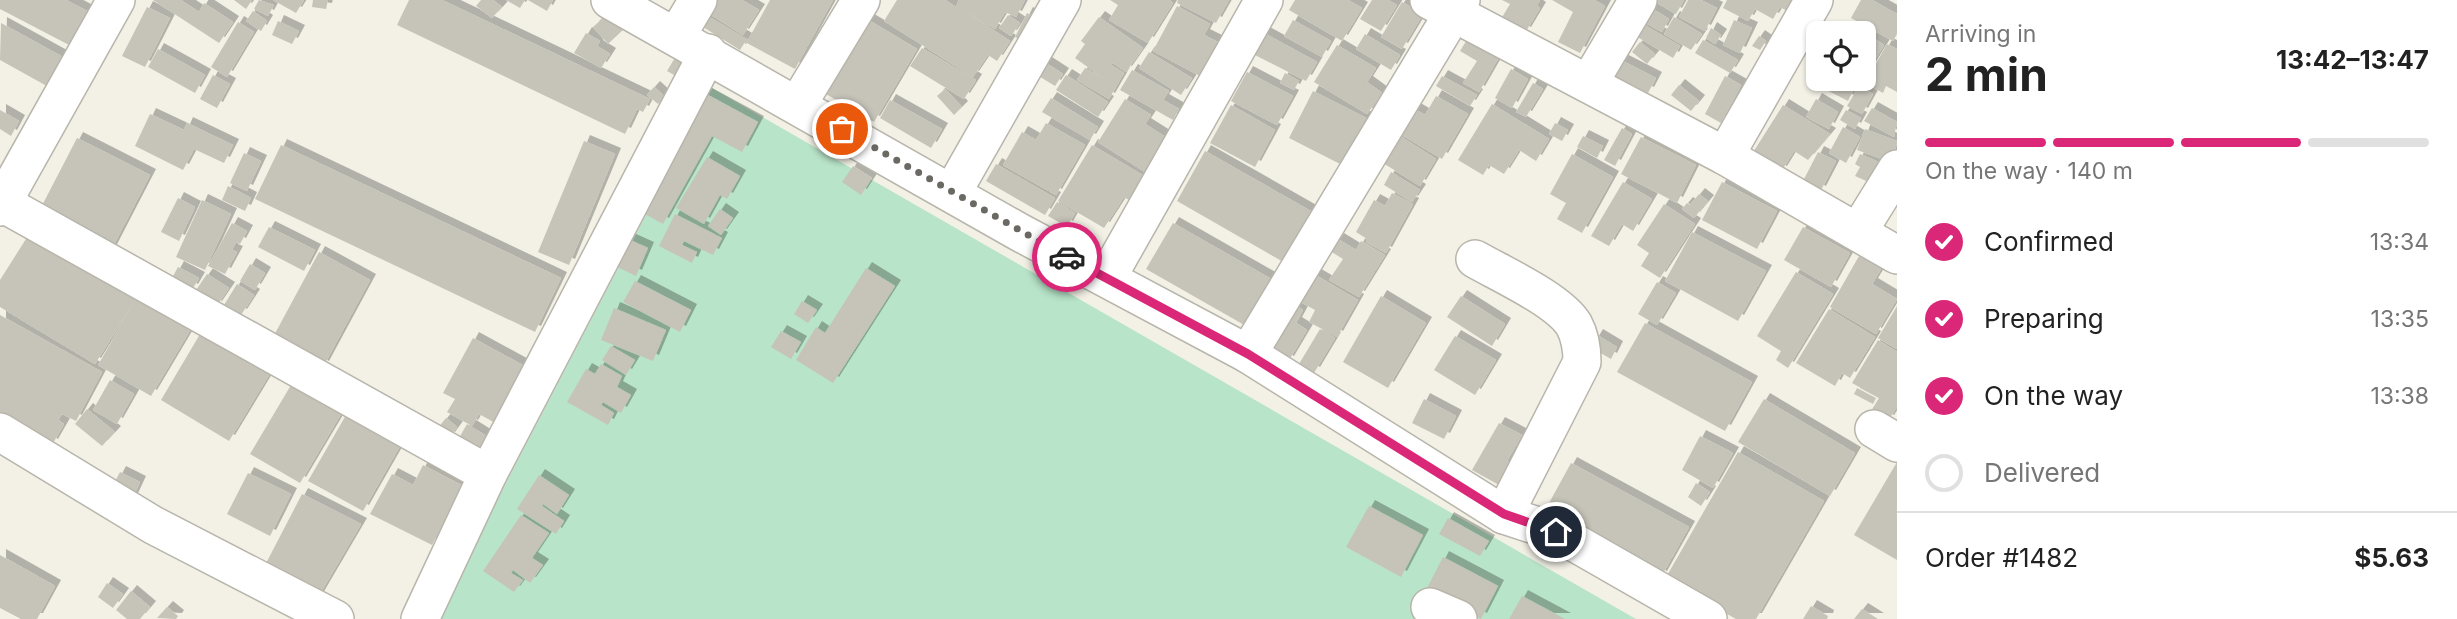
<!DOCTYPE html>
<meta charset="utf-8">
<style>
body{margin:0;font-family:Inter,sans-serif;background:#f6f6f6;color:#222;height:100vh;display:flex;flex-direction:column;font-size:26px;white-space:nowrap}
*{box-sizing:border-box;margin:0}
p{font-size:23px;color:#767676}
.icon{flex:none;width:38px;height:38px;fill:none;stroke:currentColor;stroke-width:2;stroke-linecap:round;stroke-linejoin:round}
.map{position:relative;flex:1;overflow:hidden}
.drawer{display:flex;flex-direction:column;background:#fff;width:560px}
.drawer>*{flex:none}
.tools{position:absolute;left:1806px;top:21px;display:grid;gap:14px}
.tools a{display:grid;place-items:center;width:70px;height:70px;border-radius:10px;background:#fff;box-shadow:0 2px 5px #0004;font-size:35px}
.pin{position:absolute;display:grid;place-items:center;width:60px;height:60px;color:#fff;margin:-30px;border:4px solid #fff;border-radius:50%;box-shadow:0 2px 7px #0007}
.courier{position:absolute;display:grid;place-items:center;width:70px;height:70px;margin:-35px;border:5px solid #db2777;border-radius:50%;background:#fff;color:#222;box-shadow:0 2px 9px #0007}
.headline em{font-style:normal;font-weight:700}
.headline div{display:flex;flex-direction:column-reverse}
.headline{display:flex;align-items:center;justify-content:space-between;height:119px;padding:0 28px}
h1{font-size:46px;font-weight:700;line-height:52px}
.bar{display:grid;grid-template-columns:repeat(4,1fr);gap:10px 7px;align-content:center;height:84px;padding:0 28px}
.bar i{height:9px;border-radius:5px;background:#e0e0e0}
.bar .active{background:#db2777}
.bar p{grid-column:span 4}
.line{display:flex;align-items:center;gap:18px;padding:0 28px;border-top:2px solid #e0e0e0}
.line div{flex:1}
ol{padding:0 28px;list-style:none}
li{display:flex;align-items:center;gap:21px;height:77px}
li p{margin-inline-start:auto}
li .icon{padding:7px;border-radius:50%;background:#db2777;color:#fff;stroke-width:4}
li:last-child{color:#767676}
li i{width:38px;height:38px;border:4px solid #e0e0e0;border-radius:50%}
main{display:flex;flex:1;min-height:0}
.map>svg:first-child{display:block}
.green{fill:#b8e4c9}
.building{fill:#c6c4b9;filter:url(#shadow)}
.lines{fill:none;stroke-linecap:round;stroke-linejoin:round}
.minor-casing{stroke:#b8b5ab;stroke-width:40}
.minor{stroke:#fff;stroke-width:37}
.done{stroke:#6a6963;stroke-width:7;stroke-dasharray:0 12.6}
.route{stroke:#db2777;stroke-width:9}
</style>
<main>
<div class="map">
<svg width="1897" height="619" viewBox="0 0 1897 619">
<defs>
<filter id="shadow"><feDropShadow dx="6" dy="-6" stdDeviation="0" flood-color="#0004"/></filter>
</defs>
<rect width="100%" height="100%" fill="#f3f1e6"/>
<path class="green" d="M 712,88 L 1636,619 L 435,619 Z"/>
<g class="building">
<path d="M 0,0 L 66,0 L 87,11 L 69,45 L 0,9 Z"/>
<path d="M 153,0 L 181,0 L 199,12 L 204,3 L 233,22 L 219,43 Z"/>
<path d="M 234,0 L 252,0 L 246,9 Z"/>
<path d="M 259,0 L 274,5 L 268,16 L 254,9 Z"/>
<path d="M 273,0 L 304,0 L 296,13 Z"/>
<path d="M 313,0 L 328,0 L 326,9 L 312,7 Z"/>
<path d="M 409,0 L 442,0 L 650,99 L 643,112 L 637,109 L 625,134 L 397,25 Z"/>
<path d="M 481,0 L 493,0 L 502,7 L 492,18 L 476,6 Z"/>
<path d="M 506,0 L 525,0 L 520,8 Z"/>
<path d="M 528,0 L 553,0 L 547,11 Z"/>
<path d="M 706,0 L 742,0 L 759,10 L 743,35 L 700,8 Z"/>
<path d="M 770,0 L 833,0 L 795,69 L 745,42 L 740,50 L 695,22 L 701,12 L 748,40 Z"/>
<path d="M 897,0 L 945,0 L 956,7 L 959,0 L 1025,0 L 1016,17 L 1005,12 L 995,29 L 964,11 L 1010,41 L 997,61 L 988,55 L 973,77 L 884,21 Z"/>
<path d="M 1110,0 L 1169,0 L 1173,3 L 1148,43 L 1109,20 L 1118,5 Z"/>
<path d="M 1178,0 L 1229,0 L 1216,23 L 1177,3 Z"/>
<path d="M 1295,0 L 1348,0 L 1362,8 L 1342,41 L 1289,10 Z"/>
<path d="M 1372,0 L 1388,0 L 1397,5 L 1381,31 L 1360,19 Z"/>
<path d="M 1502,0 L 1540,0 L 1537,6 L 1540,8 L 1525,33 L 1501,19 L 1510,4 Z"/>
<path d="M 1552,0 L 1594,0 L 1605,6 L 1580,53 L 1558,42 L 1573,12 Z"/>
<path d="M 1658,0 L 1684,0 L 1676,14 L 1657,3 Z"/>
<path d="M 1688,0 L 1701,0 L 1717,8 L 1705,31 L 1679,17 Z"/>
<path d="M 1727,0 L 1797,0 L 1789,12 L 1780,7 L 1773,19 L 1755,9 L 1748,21 L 1723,8 Z"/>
<path d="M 1861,0 L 1872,0 L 1897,14 L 1897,34 L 1893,41 L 1851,18 Z"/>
<path d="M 1402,2 L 1423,14 L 1402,49 L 1381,37 Z"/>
<path d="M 1177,6 L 1210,24 L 1204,35 L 1218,42 L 1200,76 L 1153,51 Z"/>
<path d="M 1648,6 L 1669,19 L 1662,32 L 1640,20 Z"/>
<path d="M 147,7 L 170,18 L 145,67 L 122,56 Z"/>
<path d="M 253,11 L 267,21 L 261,31 L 246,21 Z"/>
<path d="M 611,11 L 626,27 L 608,44 L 593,27 Z"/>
<path d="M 855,12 L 917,49 L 874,122 L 812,86 Z"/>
<path d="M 1027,13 L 1046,23 L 1034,47 L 1015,37 Z"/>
<path d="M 1008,15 L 1020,23 L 1011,36 L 999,28 Z"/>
<path d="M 1099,17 L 1143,48 L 1126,72 L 1113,63 L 1111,65 L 1124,73 L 1109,99 L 1077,80 L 1085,68 L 1103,78 L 1075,58 L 1085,44 L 1081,41 Z"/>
<path d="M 1674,17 L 1702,34 L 1691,50 L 1664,34 Z"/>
<path d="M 1293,20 L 1331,41 L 1322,57 L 1284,36 Z"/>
<path d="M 1636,20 L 1680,46 L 1673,58 L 1629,32 Z"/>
<path d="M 1734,20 L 1752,28 L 1740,53 L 1723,45 Z"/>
<path d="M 278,21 L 299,31 L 292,44 L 272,35 Z"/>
<path d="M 238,22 L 254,32 L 227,77 L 211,67 Z"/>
<path d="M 1,23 L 70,61 L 54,90 L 0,60 Z"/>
<path d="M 1711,28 L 1721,35 L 1715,44 L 1706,38 Z"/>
<path d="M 1262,32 L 1317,62 L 1306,81 L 1251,53 Z"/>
<path d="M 1864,32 L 1884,45 L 1864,77 Z"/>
<path d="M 586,33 L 600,41 L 597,46 L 610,54 L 601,68 L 574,53 Z"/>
<path d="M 1365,34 L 1400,55 L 1391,70 L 1356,49 Z"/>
<path d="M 1759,36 L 1766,41 L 1760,50 L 1752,46 Z"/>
<path d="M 1468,38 L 1499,57 L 1479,92 L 1463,83 L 1477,61 L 1460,51 Z"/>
<path d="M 1703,40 L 1738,60 L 1730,73 L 1695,53 Z"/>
<path d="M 1640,42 L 1655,54 L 1647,64 L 1632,52 Z"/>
<path d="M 1887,44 L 1897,49 L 1897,92 L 1886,86 L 1883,93 L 1865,83 Z"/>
<path d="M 1337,45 L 1376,68 L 1367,82 L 1382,93 L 1367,114 L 1314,82 Z"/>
<path d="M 922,48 L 976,80 L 964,99 L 910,66 Z"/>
<path d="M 158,49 L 205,75 L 195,93 L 148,67 Z"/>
<path d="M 1149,52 L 1192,78 L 1181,95 L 1139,68 Z"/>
<path d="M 676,56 L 685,62 L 676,76 L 667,71 Z"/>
<path d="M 1613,56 L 1656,78 L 1648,93 L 1605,71 Z"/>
<path d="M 1046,63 L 1063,74 L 1055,86 L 1037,75 Z"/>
<path d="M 1816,64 L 1818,79 L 1844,79 L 1856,85 L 1848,101 L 1807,80 Z"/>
<path d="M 1511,69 L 1528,79 L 1512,108 L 1495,98 Z"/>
<path d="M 1132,70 L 1169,91 L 1163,100 L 1179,109 L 1173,120 L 1120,90 Z"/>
<path d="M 1247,72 L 1293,96 L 1277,125 L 1231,101 Z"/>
<path d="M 1285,73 L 1299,81 L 1294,90 L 1280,83 Z"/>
<path d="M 213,75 L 230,84 L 217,108 L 200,99 Z"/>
<path d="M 1066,75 L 1108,102 L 1098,117 L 1056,90 Z"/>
<path d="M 1442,76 L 1477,95 L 1470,106 L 1436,86 Z"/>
<path d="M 1725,76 L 1741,85 L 1721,123 L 1705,114 Z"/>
<path d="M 1533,83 L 1543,89 L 1526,117 L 1516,112 Z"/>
<path d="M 1679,85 L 1699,101 L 1691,111 L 1671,95 Z"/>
<path d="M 1859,86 L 1873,94 L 1862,114 L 1847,106 Z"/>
<path d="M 654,87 L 665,97 L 658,104 L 647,95 Z"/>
<path d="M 697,89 L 758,122 L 742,152 L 712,136 L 663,224 L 632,207 Z"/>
<path d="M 945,89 L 962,107 L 954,115 L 937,96 Z"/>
<path d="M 1313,91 L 1370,120 L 1346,167 L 1289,138 Z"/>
<path d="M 1436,96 L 1468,114 L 1442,159 L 1397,132 L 1411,107 L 1425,115 Z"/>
<path d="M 1051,98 L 1098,127 L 1090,140 L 1042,112 Z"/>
<path d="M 1125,99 L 1151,115 L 1145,124 L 1167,138 L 1145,172 L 1098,142 Z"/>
<path d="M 1816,99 L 1838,112 L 1829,129 L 1806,117 Z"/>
<path d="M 890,100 L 942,129 L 931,148 L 880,118 Z"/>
<path d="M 1492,104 L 1549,139 L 1536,161 L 1519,150 L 1504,174 L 1489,165 L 1483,175 L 1458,160 Z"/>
<path d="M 1231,105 L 1275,130 L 1255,167 L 1210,143 Z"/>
<path d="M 1783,105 L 1830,134 L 1808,160 L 1794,151 L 1781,172 L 1752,154 Z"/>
<path d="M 1872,108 L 1897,122 L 1894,137 L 1864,121 Z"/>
<path d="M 0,110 L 19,121 L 11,136 L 0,129 Z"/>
<path d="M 1846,110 L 1861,118 L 1855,129 L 1840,120 Z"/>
<path d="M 150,114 L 184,130 L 187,123 L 233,145 L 224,163 L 194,149 L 183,170 L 135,146 Z"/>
<path d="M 1046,123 L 1085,145 L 1056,195 L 1003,165 L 1022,132 L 1036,140 Z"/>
<path d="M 1555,123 L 1568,130 L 1562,141 L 1549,134 Z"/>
<path d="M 1843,127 L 1860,137 L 1846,163 L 1829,153 Z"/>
<path d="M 1622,128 L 1632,134 L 1615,166 L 1604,160 Z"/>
<path d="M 1865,129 L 1897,141 L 1893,163 L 1857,150 Z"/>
<path d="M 1400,136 L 1436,159 L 1420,186 L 1383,163 Z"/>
<path d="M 1583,136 L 1603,146 L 1597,158 L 1577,147 Z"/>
<path d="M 1641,137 L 1696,165 L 1677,203 L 1621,174 Z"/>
<path d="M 77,138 L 150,175 L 108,256 L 35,219 Z"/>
<path d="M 584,141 L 615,154 L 569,265 L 538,252 Z"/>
<path d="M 281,145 L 561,278 L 535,332 L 255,199 Z"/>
<path d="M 1092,145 L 1144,176 L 1129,200 L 1124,197 L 1104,228 L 1058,201 Z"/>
<path d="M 1205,151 L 1314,213 L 1285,263 L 1177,201 Z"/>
<path d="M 1818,152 L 1836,161 L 1820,192 L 1802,183 Z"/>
<path d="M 244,153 L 261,161 L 247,191 L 230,183 Z"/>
<path d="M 1572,154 L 1613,177 L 1582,233 L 1557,219 L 1566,203 L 1550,194 Z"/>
<path d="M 1860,154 L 1883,164 L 1873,184 L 1855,176 L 1860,167 L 1855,164 Z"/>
<path d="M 707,157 L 740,176 L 727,199 L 720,195 L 704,224 L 676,208 Z"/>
<path d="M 996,164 L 1055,198 L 1045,215 L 986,181 Z"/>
<path d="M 853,166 L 872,178 L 861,195 L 842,182 Z"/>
<path d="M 1391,172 L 1420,190 L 1412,202 L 1384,185 Z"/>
<path d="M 1623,182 L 1652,199 L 1633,231 L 1622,224 L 1609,246 L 1591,236 Z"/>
<path d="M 1722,182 L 1777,211 L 1757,249 L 1702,220 Z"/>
<path d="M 228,186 L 251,198 L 245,211 L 222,200 Z"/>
<path d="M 1392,193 L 1413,204 L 1386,253 L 1366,242 L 1367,239 L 1356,232 L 1374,200 L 1385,206 Z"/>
<path d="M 1699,194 L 1708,201 L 1694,218 L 1682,209 L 1687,203 L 1690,205 Z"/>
<path d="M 178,198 L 195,207 L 179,241 L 161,232 Z"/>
<path d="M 202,200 L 231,214 L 205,270 L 176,257 Z"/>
<path d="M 1057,202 L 1075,213 L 1067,227 L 1048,216 Z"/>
<path d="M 1664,204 L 1695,224 L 1660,278 L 1641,266 L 1649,253 L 1637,245 Z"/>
<path d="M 720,209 L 733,218 L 721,235 L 708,226 Z"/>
<path d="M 675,214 L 722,238 L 713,255 L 684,241 L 682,245 L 697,252 L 692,263 L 659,246 Z"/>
<path d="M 232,223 L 247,231 L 240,244 L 236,242 L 232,250 L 237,252 L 225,274 L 208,266 Z"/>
<path d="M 1173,223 L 1273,280 L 1246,326 L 1146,269 Z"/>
<path d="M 269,227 L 315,250 L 304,271 L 258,247 Z"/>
<path d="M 1803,227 L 1850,253 L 1831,287 L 1784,260 Z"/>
<path d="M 31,231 L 195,322 L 151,396 L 98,365 L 134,302 L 95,364 L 0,307 L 0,280 Z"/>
<path d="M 1692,232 L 1766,271 L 1738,321 L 1665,281 Z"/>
<path d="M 628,239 L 648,248 L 636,276 L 615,266 Z"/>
<path d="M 1338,239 L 1356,250 L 1361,241 L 1385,255 L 1359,297 L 1329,280 L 1343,259 L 1330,251 Z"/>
<path d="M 319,252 L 370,280 L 323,367 L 272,339 Z"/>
<path d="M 1859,256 L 1881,269 L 1872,284 L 1897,299 L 1876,334 L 1830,307 Z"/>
<path d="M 250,264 L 265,273 L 255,290 L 240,281 Z"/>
<path d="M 178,267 L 199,278 L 192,290 L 172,278 Z"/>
<path d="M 866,268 L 895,286 L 833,383 L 796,360 L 816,327 L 825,333 Z"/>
<path d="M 1796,272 L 1833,294 L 1788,368 L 1776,360 L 1781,351 L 1757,336 Z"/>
<path d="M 1312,273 L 1358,300 L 1337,337 L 1309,322 L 1315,310 L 1297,300 Z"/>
<path d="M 207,274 L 229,288 L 216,307 L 194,293 Z"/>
<path d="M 635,281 L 691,310 L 680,332 L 623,302 Z"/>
<path d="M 1657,282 L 1676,293 L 1657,325 L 1638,314 Z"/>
<path d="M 237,284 L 254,295 L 241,315 L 224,305 Z"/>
<path d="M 1381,296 L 1426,323 L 1388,388 L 1343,362 Z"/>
<path d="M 1461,296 L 1505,324 L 1492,346 L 1447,317 Z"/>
<path d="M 802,301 L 817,310 L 808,323 L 794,314 Z"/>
<path d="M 1288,301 L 1303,310 L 1296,323 L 1307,330 L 1288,362 L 1261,347 Z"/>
<path d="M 1897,306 L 1897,349 L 1878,338 Z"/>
<path d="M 614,308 L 666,330 L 653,361 L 601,340 Z"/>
<path d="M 1829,309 L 1875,337 L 1850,378 L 1842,373 L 1835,386 L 1796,363 Z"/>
<path d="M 0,315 L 102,372 L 76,421 L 62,414 L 58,420 L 64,424 L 52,445 L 0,414 Z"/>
<path d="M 1645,323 L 1752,382 L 1725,431 L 1617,372 Z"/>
<path d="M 203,329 L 272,370 L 229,441 L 161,400 Z"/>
<path d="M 1320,329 L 1335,338 L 1314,373 L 1299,364 Z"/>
<path d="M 781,331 L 801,342 L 791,359 L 771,347 Z"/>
<path d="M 1597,335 L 1617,347 L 1611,359 L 1590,347 Z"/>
<path d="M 1455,336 L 1496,360 L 1475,395 L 1434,370 Z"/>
<path d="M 473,338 L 528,368 L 497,424 L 479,414 L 472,426 L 447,412 L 455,399 L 443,393 Z"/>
<path d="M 1878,340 L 1897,352 L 1897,407 L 1888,421 L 1871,411 L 1879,398 L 1852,383 Z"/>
<path d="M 611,346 L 635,360 L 626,375 L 602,360 Z"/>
<path d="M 601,364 L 622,376 L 617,387 L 631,395 L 621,413 L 603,402 L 601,405 L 614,413 L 608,425 L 567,402 L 586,369 L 595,374 Z"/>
<path d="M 110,380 L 134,394 L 117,424 L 93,410 Z"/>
<path d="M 294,380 L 344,409 L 300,483 L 250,454 Z"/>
<path d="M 1857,388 L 1876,398 L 1873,404 L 1854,394 Z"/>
<path d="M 1424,399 L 1456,416 L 1444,439 L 1412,423 Z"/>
<path d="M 1764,399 L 1855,453 L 1830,496 L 1738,442 Z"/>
<path d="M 87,409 L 115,432 L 102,446 L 75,424 Z"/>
<path d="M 346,415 L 400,446 L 363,511 L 308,481 Z"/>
<path d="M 446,418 L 457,427 L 449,438 L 437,429 Z"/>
<path d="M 1499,423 L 1522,435 L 1507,461 L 1520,469 L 1508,490 L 1472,470 Z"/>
<path d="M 467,424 L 496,442 L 487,456 L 459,438 Z"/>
<path d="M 1700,436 L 1733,453 L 1713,488 L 1682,470 Z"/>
<path d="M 1738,452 L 1824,501 L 1756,619 L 1736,619 L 1665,579 Z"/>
<path d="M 1897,462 L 1897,560 L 1854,535 Z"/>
<path d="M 1571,463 L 1689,527 L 1661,577 L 1543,514 Z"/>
<path d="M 423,465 L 463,486 L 432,545 L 370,514 L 392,474 L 413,485 Z"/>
<path d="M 120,472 L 140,482 L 132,499 L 111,489 Z"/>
<path d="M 248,473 L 291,494 L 270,536 L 227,514 Z"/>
<path d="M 539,475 L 569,495 L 557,514 L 543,504 L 542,506 L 564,521 L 556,534 L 517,509 Z"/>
<path d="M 1696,483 L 1710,492 L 1701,506 L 1688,497 Z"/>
<path d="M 302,494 L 361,524 L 317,599 L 262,571 Z"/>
<path d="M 1369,506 L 1423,535 L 1401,577 L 1346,547 Z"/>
<path d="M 521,515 L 549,533 L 532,558 L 543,565 L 530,583 L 513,570 L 511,573 L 523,580 L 514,592 L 483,571 Z"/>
<path d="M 1448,518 L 1489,541 L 1480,556 L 1439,534 Z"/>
<path d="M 0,555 L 55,586 L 37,619 L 21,619 L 0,608 Z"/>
<path d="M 1443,557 L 1498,586 L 1481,619 L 1425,592 Z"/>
<path d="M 107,583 L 123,594 L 113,608 L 98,597 Z"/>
<path d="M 131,591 L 150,607 L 140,619 L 127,619 L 116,610 Z"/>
<path d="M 1522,596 L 1565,619 L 1509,619 Z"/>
<path d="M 1811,606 L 1828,616 L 1827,619 L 1803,619 Z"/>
<path d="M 167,607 L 178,616 L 176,619 L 157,618 Z"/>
<path d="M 1862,609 L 1878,619 L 1854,619 Z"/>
</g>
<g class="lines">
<g class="minor-casing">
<g id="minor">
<path d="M 610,0 L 1019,232 L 1248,354 L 1504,515 L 1556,532 L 1708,619"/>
<path d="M 1429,0 L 1725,156 L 1897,255"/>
<path d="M 676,37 L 698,0"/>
<path d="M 1589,83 L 1638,0"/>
<path d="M 798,104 L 861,0"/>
<path d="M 1725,156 L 1814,0"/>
<path d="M 952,193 L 1062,0"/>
<path d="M 2,203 L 488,474"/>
<path d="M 0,207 L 116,0"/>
<path d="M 1858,232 L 1897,169"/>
<path d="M 1475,259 C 1501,274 1559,300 1574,325 C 1580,336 1582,349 1582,362 L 1504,515"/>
<path d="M 1107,278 L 1264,0"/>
<path d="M 1248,354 L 1461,0"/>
<path d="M 1874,429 L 1897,443"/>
<path d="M 0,432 L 153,525 L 335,619"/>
<path d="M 1430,607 L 1458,619"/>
<path d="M 420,619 L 488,474 L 708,53"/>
</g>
</g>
<use href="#minor" class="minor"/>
</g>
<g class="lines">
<path class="done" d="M 842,129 L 1067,257"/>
<path class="route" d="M 1067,257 L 1248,354 L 1504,514 L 1556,532"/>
</g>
</svg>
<div class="tools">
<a><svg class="icon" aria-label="locate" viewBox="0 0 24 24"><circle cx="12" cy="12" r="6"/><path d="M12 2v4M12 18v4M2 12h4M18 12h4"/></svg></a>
</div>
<div class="pin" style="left:842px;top:129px;background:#ea580c"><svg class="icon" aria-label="bag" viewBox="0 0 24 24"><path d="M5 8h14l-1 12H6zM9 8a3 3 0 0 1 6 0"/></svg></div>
<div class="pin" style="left:1556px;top:532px;background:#1f2937"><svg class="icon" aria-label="home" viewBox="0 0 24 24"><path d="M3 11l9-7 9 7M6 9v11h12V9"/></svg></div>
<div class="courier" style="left:1067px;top:257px"><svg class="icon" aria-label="car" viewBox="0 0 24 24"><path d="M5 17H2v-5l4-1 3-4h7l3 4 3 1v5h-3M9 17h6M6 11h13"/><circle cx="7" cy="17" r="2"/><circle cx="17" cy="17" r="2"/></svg></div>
</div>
<section class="drawer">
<div class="headline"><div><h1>2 min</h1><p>Arriving in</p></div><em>13:42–13:47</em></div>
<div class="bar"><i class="active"></i><i class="active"></i><i class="active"></i><i></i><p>On the way · 140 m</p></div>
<ol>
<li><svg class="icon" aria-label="check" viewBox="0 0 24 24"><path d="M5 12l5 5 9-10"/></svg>Confirmed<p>13:34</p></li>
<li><svg class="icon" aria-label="check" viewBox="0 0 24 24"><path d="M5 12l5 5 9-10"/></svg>Preparing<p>13:35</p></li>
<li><svg class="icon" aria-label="check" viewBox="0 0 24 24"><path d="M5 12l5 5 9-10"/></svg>On the way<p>13:38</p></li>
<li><i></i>Delivered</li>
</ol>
<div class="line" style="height:91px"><div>Order #1482</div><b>$5.63</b></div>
</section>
</main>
